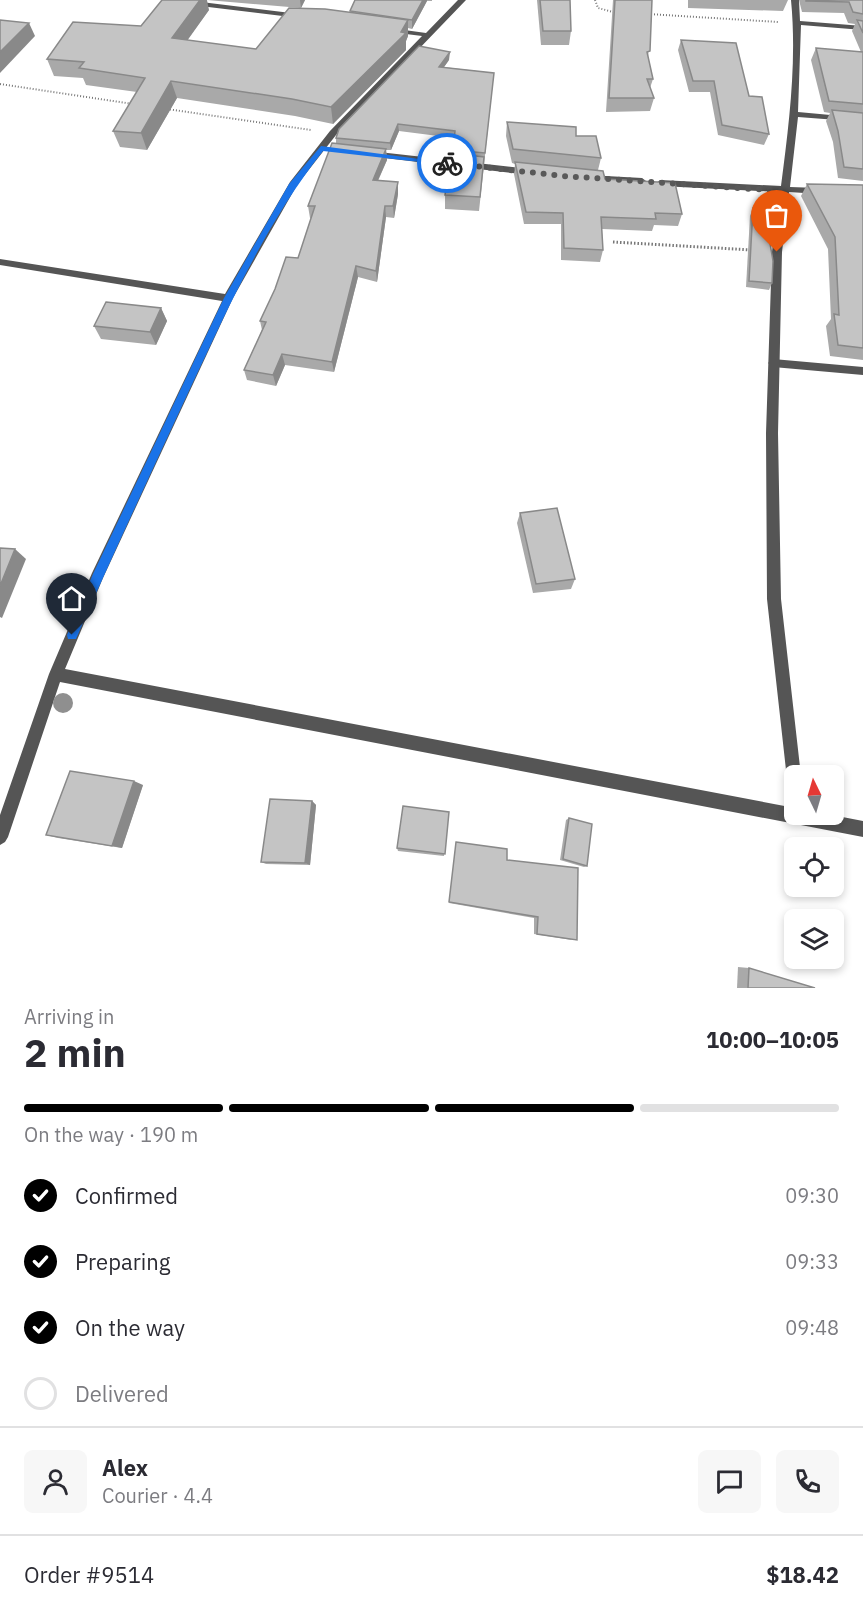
<!DOCTYPE html>
<meta charset="utf-8">
<style>
body{margin:0;font-family:"IBM Plex Sans",sans-serif;background:#f7f7f7;color:#2b2b33;height:100vh;display:flex;flex-direction:column;font-size:22px;white-space:nowrap}
*{box-sizing:border-box;margin:0}
p{font-size:20px;color:#7c7c81}
.icon{flex:none;width:33px;height:33px;fill:none;stroke:currentColor;stroke-width:2;stroke-linecap:round;stroke-linejoin:round}
.map{position:relative;height:988px;overflow:hidden}
.panel{display:flex;flex-direction:column;background:#fff;flex:1}
.panel>*{flex:none}
.needle{width:39px;rotate:355deg}
.fabs{position:absolute;left:784px;top:765px;display:grid;gap:12px}
.fabs a{display:grid;place-items:center;width:60px;height:60px;border-radius:9px;background:#fff;box-shadow:0 3px 9px #0003;font-size:30px}
.pin{position:absolute;display:grid;place-items:center;width:51px;height:51px;color:#fff;margin:-62px -26px;border-radius:50% 50% 50% 0;rotate:-45deg;box-shadow:0 0 6px #0007}
.pin .icon{rotate:45deg}
.courier{position:absolute;display:grid;place-items:center;width:60px;height:60px;margin:-30px;border:4px solid #1a73e8;border-radius:50%;background:#fff;color:#222;box-shadow:0 2px 8px #0007}
.overview em{font-style:normal;font-weight:700}
.overview div{display:flex;flex-direction:column-reverse}
.overview{display:flex;align-items:center;justify-content:space-between;height:102px;padding:0 24px}
h1{font-size:39px;font-weight:700;line-height:45px}
.bar{display:grid;grid-template-columns:repeat(4,1fr);gap:9px 6px;align-content:center;height:72px;padding:0 24px}
.bar i{height:8px;border-radius:4px;background:#e1e1e2}
.bar .active{background:#000}
.bar p{grid-column:span 4}
.line{display:flex;align-items:center;gap:15px;padding:0 24px;border-top:2px solid #e1e1e2}
.line div{flex:1}
.round{display:grid;place-items:center;flex:none;width:63px;height:63px;border-radius:9px;background:#f7f7f7}
ol{padding:0 24px;list-style:none}
li{display:flex;align-items:center;gap:18px;height:66px}
li p{margin-inline-start:auto}
li .icon{padding:6px;border-radius:50%;background:#000;color:#fff;stroke-width:4}
li:last-child{color:#7c7c81}
li i{width:33px;height:33px;border:3px solid #e1e1e2;border-radius:50%}
.map>svg:first-child{display:block}
.lines{fill:none;stroke-linecap:round;stroke-linejoin:round}
.path-far1{stroke:#777;stroke-width:2;stroke-dasharray:1 2;stroke-linecap:butt}
.path{stroke:#777;stroke-width:3;stroke-dasharray:1.5 2;stroke-linecap:butt}
.service{fill:#555;fill-rule:evenodd}
.minor{fill:#555;fill-rule:evenodd}
.tree{fill:#8f8f8f}
.wall{fill:#a9a9a9}
.shaded-wall{fill:#898989}
.building{fill:#c4c4c4;stroke:#898989;stroke-width:1.5}
.route{fill:#1a73e8}
.done{stroke:#595959;stroke-width:6;stroke-dasharray:0 10.8}
</style>
<div class="map">
<svg width="863" height="988" viewBox="0 0 863 988">
<rect width="100%" height="100%" fill="#fff"/>
<g class="lines">
<g class="path-far1">
<path d="M 595,0 L 598,8 L 617,13"/>
<path d="M 648,14 L 778,22"/>
<path d="M 0,84 L 133,104"/>
<path d="M 167,109 L 311,130"/>
</g>
<path class="path" d="M 613,242 L 752,250"/>
<path class="service" d="M 773,359 L 863,367 L 863,375 L 773,367 L 768,363 Z"/>
<g class="minor">
<path d="M 163,0 L 185,0 L 299,14 L 303,16 L 299,18 L 167,2 Z"/>
<path d="M 458,0 L 466,0 L 336,135 L 297,185 L 233,298 L 103,578 L 65,669 L 795,808 L 795,814 L 827,814 L 863,821 L 863,837 L 60,682 L 8,837 L 5,842 L 0,845 L 0,815 L 49,674 L 92,573 L 222,301 L 0,265 L 0,259 L 225,294 L 290,182 L 330,131 L 422,36 L 390,32 L 390,28 L 426,33 Z"/>
<path d="M 791,0 L 799,0 L 800,21 L 863,26 L 863,30 L 801,25 L 798,112 L 863,118 L 863,122 L 798,117 L 790,187 L 819,188 L 823,191 L 819,194 L 789,192 L 782,252 L 778,433 L 781,599 L 801,776 L 795,776 L 795,795 L 790,793 L 788,788 L 767,599 L 766,433 L 772,252 L 780,192 L 660,186 L 656,183 L 660,180 L 781,186 C 789,125 797,62 791,0 Z"/>
<path d="M 370,151 L 529,169 L 533,172 L 529,175 L 367,156 L 367,152 Z"/>
<path d="M 588,175 L 642,178 L 646,181 L 642,184 L 585,180 L 585,176 Z"/>
</g>
</g>
<circle class="tree" cx="63" cy="703" r="10"/>
<g class="wall">
<path d="M 207,0 L 305,0 L 301,8 Z"/>
<path d="M 355,0 L 432,0 L 432,1 L 427,1 L 412,29 L 408,28 L 408,36 L 406,41 L 406,50 L 333,124 L 295,116 L 177,98 L 147,150 L 120,147 L 113,131 L 137,92 L 86,85 L 83,78 L 54,76 L 47,59 L 141,26 L 209,10 L 187,40 L 256,49 L 350,12 Z"/>
<path d="M 537,0 L 570,0 L 571,31 L 569,45 L 541,45 Z"/>
<path d="M 613,0 L 652,0 L 648,58 L 653,79 L 650,88 L 654,98 L 650,111 L 606,112 Z"/>
<path d="M 688,0 L 788,0 L 783,11 L 688,8 Z"/>
<path d="M 799,0 L 863,0 L 863,181 L 838,178 L 833,142 L 826,121 L 830,113 L 824,112 L 811,60 L 816,48 L 861,52 L 852,31 L 855,24 L 848,23 L 844,13 L 802,12 Z"/>
<path d="M 681,40 L 749,96 L 769,134 L 764,145 L 718,135 L 710,92 L 689,92 L 678,50 Z"/>
<path d="M 449,60 L 444,67 L 494,73 L 479,211 L 445,209 L 445,195 L 454,138 L 399,131 L 391,150 L 386,150 L 387,160 L 378,181 L 398,194 L 394,218 L 386,217 L 377,282 L 358,277 L 334,372 L 285,365 L 276,386 L 247,380 L 244,370 L 262,330 L 260,321 L 298,258 L 311,218 L 310,218 L 308,206 L 336,143 L 336,138 Z"/>
<path d="M 507,122 L 576,136 L 601,158 L 598,170 L 605,179 L 682,214 L 678,226 L 654,225 L 652,231 L 602,229 L 603,250 L 600,262 L 561,260 L 561,224 L 524,224 L 514,174 L 515,164 L 512,163 L 506,136 Z"/>
<path d="M 807,184 L 863,185 L 863,360 L 830,356 L 826,326 L 831,319 L 828,249 L 801,196 Z"/>
<path d="M 753,208 L 772,283 L 769,290 L 746,287 L 750,216 Z"/>
<path d="M 161,308 L 167,321 L 156,345 L 101,339 L 94,326 Z"/>
<path d="M 520,513 L 575,579 L 571,589 L 533,593 L 517,523 Z"/>
<path d="M 143,785 L 122,848 L 58,838 L 46,835 Z"/>
<path d="M 312,801 L 316,805 L 310,865 L 266,864 L 261,862 Z"/>
<path d="M 449,812 L 444,856 L 398,851 L 397,848 Z"/>
<path d="M 569,818 L 587,866 L 584,867 L 560,860 L 566,820 Z"/>
<path d="M 456,842 L 507,860 L 572,940 L 534,934 L 534,918 L 449,903 Z"/>
<path d="M 738,967 L 749,968 L 815,988 L 737,988 Z"/>
</g>
<g class="shaded-wall">
<path d="M 200,0 L 207,0 L 209,10 L 177,55 L 172,38 Z"/>
<path d="M 300,0 L 305,0 L 301,8 Z"/>
<path d="M 423,0 L 427,0 L 427,1 L 412,29 L 412,20 Z"/>
<path d="M 408,20 L 408,36 L 406,41 L 406,50 L 333,124 L 331,107 Z"/>
<path d="M 29,23 L 35,36 L 0,73 L 0,52 Z"/>
<path d="M 450,52 L 449,60 L 439,74 L 439,67 Z"/>
<path d="M 171,81 L 177,98 L 147,150 L 141,133 Z"/>
<path d="M 398,124 L 399,131 L 391,150 L 390,143 Z"/>
<path d="M 386,149 L 387,160 L 373,191 L 373,180 Z"/>
<path d="M 398,182 L 398,194 L 394,218 L 393,206 Z"/>
<path d="M 385,206 L 386,217 L 377,282 L 376,271 Z"/>
<path d="M 356,266 L 358,277 L 334,372 L 332,362 Z"/>
<path d="M 161,308 L 167,321 L 156,345 L 150,332 Z"/>
<path d="M 282,354 L 285,365 L 276,386 L 273,375 Z"/>
<path d="M 15,549 L 26,559 L 2,618 L 0,617 L 0,586 Z"/>
<path d="M 134,781 L 143,785 L 122,848 L 112,846 Z"/>
<path d="M 312,801 L 316,805 L 310,865 L 305,863 Z"/>
</g>
<g class="building">
<path d="M 162,0 L 200,0 L 172,38 L 256,49 L 289,8 L 325,9 L 408,20 L 401,32 L 406,33 L 331,107 L 292,99 L 171,81 L 141,133 L 113,131 L 145,78 L 79,68 L 84,62 L 47,59 L 73,22 L 141,26 Z"/>
<path d="M 355,0 L 423,0 L 412,20 L 350,11 Z"/>
<path d="M 540,0 L 570,0 L 571,31 L 543,31 Z"/>
<path d="M 615,0 L 652,0 L 650,51 L 647,52 L 653,79 L 647,79 L 654,98 L 609,98 Z"/>
<path d="M 806,0 L 863,0 L 863,14 L 853,12 L 849,2 L 806,1 Z"/>
<path d="M 0,20 L 29,23 L 0,52 Z"/>
<path d="M 857,20 L 863,21 L 863,33 Z"/>
<path d="M 681,40 L 736,43 L 749,96 L 762,97 L 769,134 L 722,125 L 714,81 L 693,81 Z"/>
<path d="M 419,46 L 450,52 L 439,67 L 494,73 L 485,153 L 453,150 L 455,131 L 398,124 L 390,143 L 336,138 L 339,129 Z"/>
<path d="M 816,48 L 863,52 L 863,104 L 829,101 Z"/>
<path d="M 832,110 L 863,113 L 863,169 L 844,167 L 838,131 Z"/>
<path d="M 507,122 L 576,127 L 576,136 L 596,136 L 601,158 L 513,149 Z"/>
<path d="M 332,143 L 386,149 L 373,180 L 398,182 L 393,206 L 385,206 L 376,271 L 356,266 L 332,362 L 282,354 L 273,375 L 244,370 L 266,322 L 260,321 L 275,289 L 286,257 L 298,258 L 315,206 L 308,206 Z"/>
<path d="M 451,153 L 484,157 L 480,197 L 445,195 Z"/>
<path d="M 515,162 L 603,171 L 605,179 L 675,183 L 682,214 L 655,213 L 656,219 L 601,217 L 603,250 L 564,248 L 563,213 L 526,212 Z"/>
<path d="M 807,184 L 863,185 L 863,348 L 838,345 L 834,314 L 839,315 L 835,237 Z"/>
<path d="M 753,208 L 764,208 L 773,261 L 772,283 L 749,281 Z"/>
<path d="M 106,302 L 161,308 L 150,332 L 94,326 Z"/>
<path d="M 557,508 L 575,579 L 536,584 L 520,513 Z"/>
<path d="M 0,548 L 15,549 L 0,586 Z"/>
<path d="M 70,771 L 134,781 L 112,846 L 46,835 Z"/>
<path d="M 270,799 L 312,801 L 305,863 L 261,862 Z"/>
<path d="M 403,806 L 449,812 L 445,854 L 397,848 Z"/>
<path d="M 569,818 L 592,824 L 587,866 L 563,859 Z"/>
<path d="M 456,842 L 507,849 L 507,860 L 578,868 L 577,940 L 537,934 L 538,917 L 449,902 Z"/>
<path d="M 749,968 L 815,988 L 748,988 Z"/>
</g>
<path class="route" d="M 321,146 L 450,163 L 447,165 L 323,151 C 266,223 227,310 188,393 C 150,475 112,556 76,639 L 68,639 L 67,635 L 93,574 L 224,298 L 289,184 Z"/>
<g class="lines">
<path class="done" d="M 447,163 L 563,176 L 783,191 L 777,252"/>
</g>
</svg>
<div class="fabs">
<a><svg class="needle" viewBox="-14 -14 28 28"><path d="M0-13l5 13h-10z" fill="#e53935"/><path d="M0 13l5-13h-10z" fill="#7c7c81"/></svg></a>
<a><svg class="icon" aria-label="locate" viewBox="0 0 24 24"><circle cx="12" cy="12" r="6"/><path d="M12 2v4M12 18v4M2 12h4M18 12h4"/></svg></a>
<a><svg class="icon" aria-label="layers" viewBox="0 0 24 24"><path d="M12 4l9 5-9 5-9-5zM3 14l9 5 9-5"/></svg></a>
</div>
<div class="pin" style="left:777px;top:252px;background:#ea580c"><svg class="icon" aria-label="bag" viewBox="0 0 24 24"><path d="M5 8h14l-1 12H6zM9 8a3 3 0 0 1 6 0"/></svg></div>
<div class="pin" style="left:72px;top:635px;background:#1f2937"><svg class="icon" aria-label="home" viewBox="0 0 24 24"><path d="M3 11l9-7 9 7M6 9v11h12V9"/></svg></div>
<div class="courier" style="left:447px;top:163px"><svg class="icon" aria-label="bike" viewBox="0 0 24 24"><circle cx="6" cy="16" r="4"/><circle cx="18" cy="16" r="4"/><path d="M6 16l4-8h5l3 8M10 8l3 8H6M13 5h3"/></svg></div>
</div>
<section class="panel">
<div class="overview"><div><h1>2 min</h1><p>Arriving in</p></div><em>10:00–10:05</em></div>
<div class="bar"><i class="active"></i><i class="active"></i><i class="active"></i><i></i><p>On the way · 190 m</p></div>
<ol>
<li><svg class="icon" aria-label="check" viewBox="0 0 24 24"><path d="M5 12l5 5 9-10"/></svg>Confirmed<p>09:30</p></li>
<li><svg class="icon" aria-label="check" viewBox="0 0 24 24"><path d="M5 12l5 5 9-10"/></svg>Preparing<p>09:33</p></li>
<li><svg class="icon" aria-label="check" viewBox="0 0 24 24"><path d="M5 12l5 5 9-10"/></svg>On the way<p>09:48</p></li>
<li><i></i>Delivered</li>
</ol>
<div class="line" style="height:108px"><a class="round"><svg class="icon" aria-label="person" viewBox="0 0 24 24"><circle cx="12" cy="8" r="4"/><path d="M4 21q1-7 8-7t8 7"/></svg></a><div><b>Alex</b><p>Courier · 4.4</p></div><a class="round"><svg class="icon" aria-label="chat" viewBox="0 0 24 24"><path d="M4 5h16v11H9l-5 4z"/></svg></a><a class="round"><svg class="icon" aria-label="phone" viewBox="0 0 24 24"><path d="M5 4h4l2 5-3 2q2 4 5 5l2-3 5 2v4C11 20 4 13 5 4z"/></svg></a></div>
<div class="line" style="height:78px"><div>Order #9514</div><b>$18.42</b></div>
</section>
